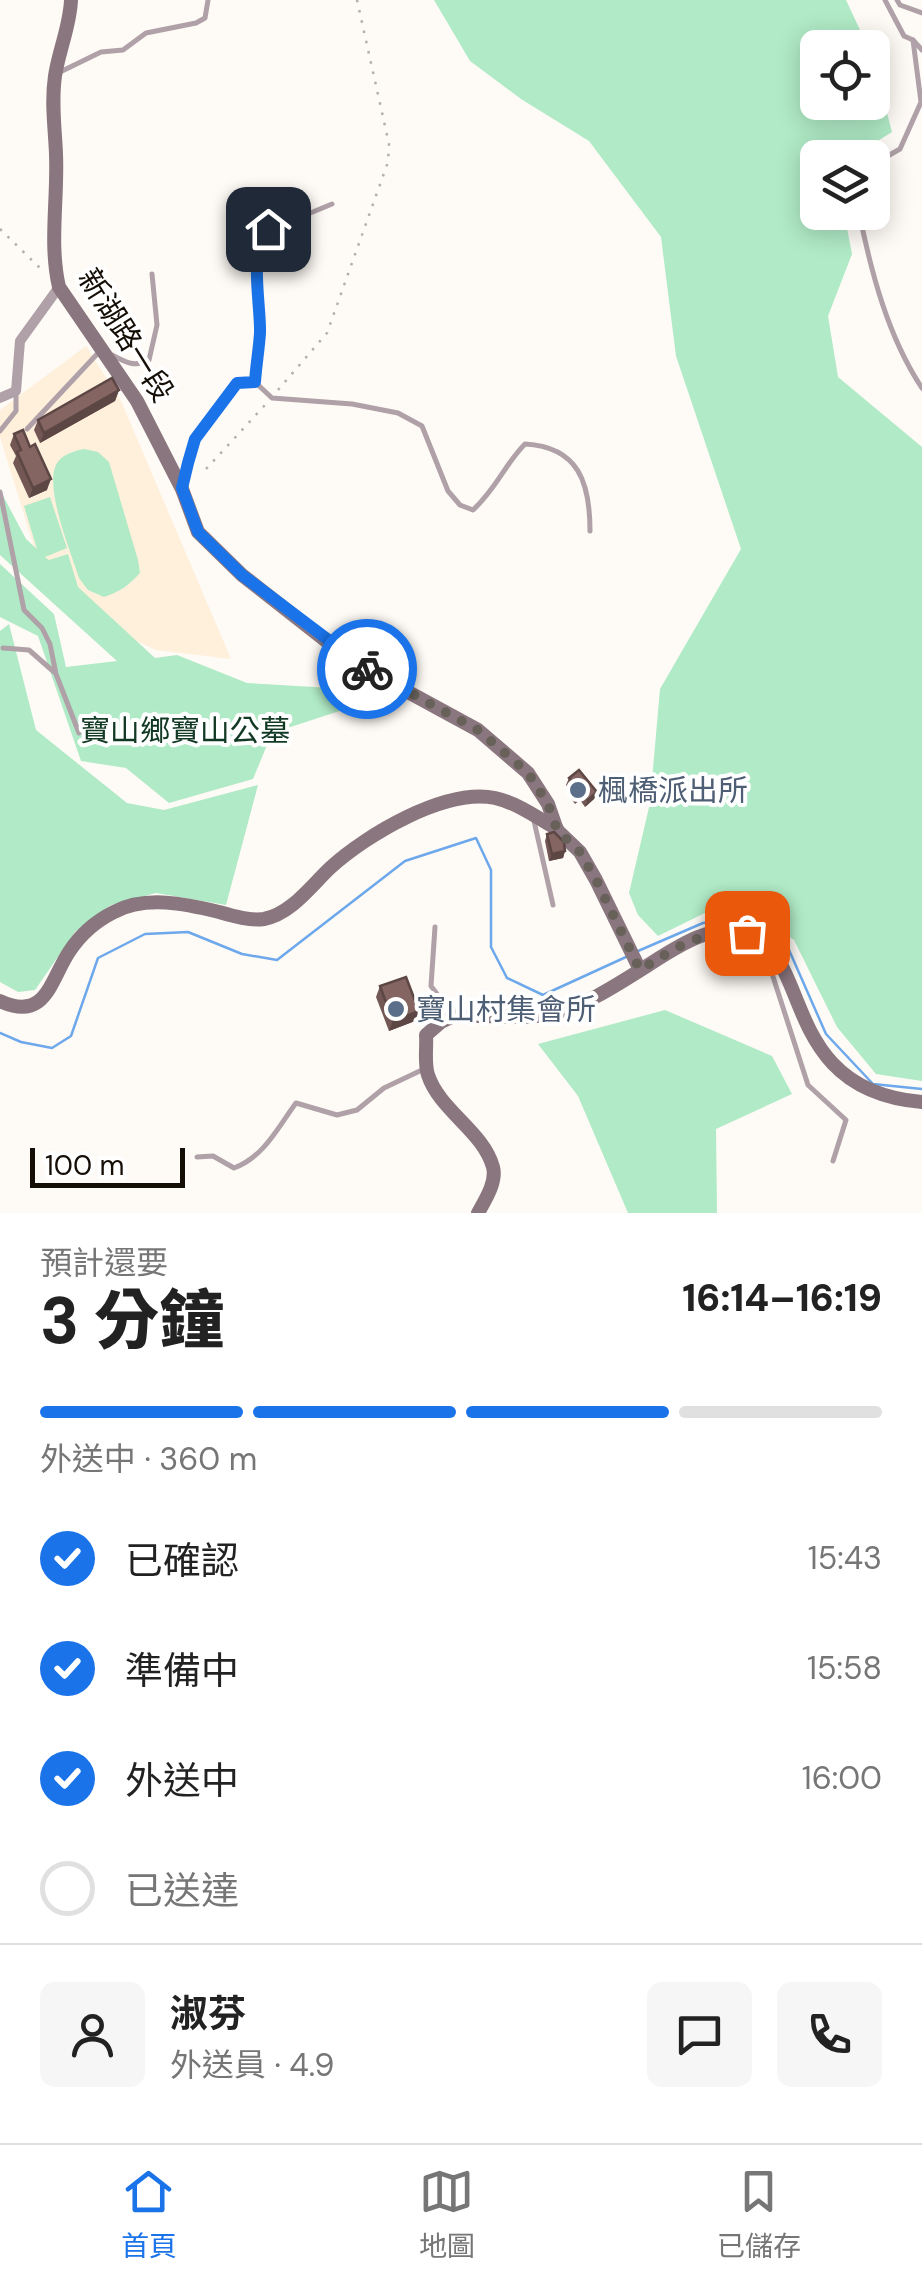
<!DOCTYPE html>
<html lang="zh-TW">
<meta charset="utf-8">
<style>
body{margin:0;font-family:"DM Sans","Noto Sans TC",sans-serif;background:#f6f6f6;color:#222;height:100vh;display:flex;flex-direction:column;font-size:38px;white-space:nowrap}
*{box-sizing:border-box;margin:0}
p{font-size:32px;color:#767676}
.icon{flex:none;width:55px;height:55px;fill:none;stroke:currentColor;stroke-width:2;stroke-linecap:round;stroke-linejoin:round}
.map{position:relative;height:1213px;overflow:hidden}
.sheet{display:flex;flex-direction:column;background:#fff;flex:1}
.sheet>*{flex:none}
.tools{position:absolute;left:800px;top:30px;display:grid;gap:20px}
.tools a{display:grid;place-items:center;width:90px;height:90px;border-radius:15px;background:#fff;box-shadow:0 5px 25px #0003;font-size:50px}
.scale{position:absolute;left:30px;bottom:25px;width:155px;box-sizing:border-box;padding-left:10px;border:5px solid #150e06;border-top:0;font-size:28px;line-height:35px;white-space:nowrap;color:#150e06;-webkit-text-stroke:8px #fff;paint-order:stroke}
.pin{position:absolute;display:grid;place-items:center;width:85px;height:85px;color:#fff;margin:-42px;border-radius:20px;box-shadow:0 5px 15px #0006}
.courier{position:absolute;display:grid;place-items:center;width:100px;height:100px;margin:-50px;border:8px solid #1a73e8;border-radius:50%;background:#fff;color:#222;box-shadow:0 2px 12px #0007}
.head em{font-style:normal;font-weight:800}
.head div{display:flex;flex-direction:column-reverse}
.head{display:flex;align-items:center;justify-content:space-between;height:170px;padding:0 40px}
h1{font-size:65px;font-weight:800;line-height:75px}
.bar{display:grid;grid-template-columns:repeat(4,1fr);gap:15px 10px;align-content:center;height:120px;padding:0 40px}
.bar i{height:12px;border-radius:8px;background:#e0e0e0}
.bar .on{background:#1a73e8}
.bar p{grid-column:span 4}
.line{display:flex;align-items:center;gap:25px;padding:0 40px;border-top:2px solid #e0e0e0}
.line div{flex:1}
.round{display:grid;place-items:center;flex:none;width:105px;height:105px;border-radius:15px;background:#f6f6f6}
ol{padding:0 40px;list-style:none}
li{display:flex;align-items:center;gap:30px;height:110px}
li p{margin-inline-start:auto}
li .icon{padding:10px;border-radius:50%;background:#1a73e8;color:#fff;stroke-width:4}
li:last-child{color:#767676}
li i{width:55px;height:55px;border:5px solid #e0e0e0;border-radius:50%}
.dock{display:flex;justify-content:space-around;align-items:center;height:140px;border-top:2px solid #e0e0e0;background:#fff;font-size:28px;color:#767676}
.dock a{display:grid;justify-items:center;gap:5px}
.dock .on{color:#1a73e8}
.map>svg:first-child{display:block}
.built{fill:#fff0dc}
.green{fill:#b0eac6}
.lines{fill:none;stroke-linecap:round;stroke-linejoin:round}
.stream{stroke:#6ca8eb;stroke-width:2.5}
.path{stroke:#b4afa9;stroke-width:2.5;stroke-dasharray:2.5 8;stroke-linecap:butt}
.lane{stroke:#afa1a7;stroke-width:5}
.street{stroke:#afa1a7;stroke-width:10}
.secondary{stroke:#8a767f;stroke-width:14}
.wall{fill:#725754}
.shaded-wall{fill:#5d4745}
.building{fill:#856562;stroke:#5d4745;stroke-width:2.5}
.done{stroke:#67615a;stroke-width:10;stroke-dasharray:0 18}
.route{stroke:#1a73e8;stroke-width:12}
.service-dot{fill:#5c6f8a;stroke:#fff;stroke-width:4}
.labels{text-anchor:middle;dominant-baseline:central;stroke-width:8;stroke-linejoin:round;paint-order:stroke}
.street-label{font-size:30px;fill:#150e06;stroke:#fff}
.park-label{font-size:30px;fill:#113924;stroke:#fff}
.service-label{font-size:30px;fill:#4e5e75;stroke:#fff;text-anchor:start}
</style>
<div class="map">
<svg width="922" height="1213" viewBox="0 0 922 1213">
<rect width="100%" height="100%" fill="#fefaf5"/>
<path class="built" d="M 86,346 L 121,401 L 231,659 L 156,650 L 51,602 L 0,437 L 0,410 Z"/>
<g class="green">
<path d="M 434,0 L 846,0 L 868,47 L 818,48 L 818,102 L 872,102 L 873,60 L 892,132 L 852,157 L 818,158 L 818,212 L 844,213 L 852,254 L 828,316 L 838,377 L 922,447 L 922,1081 L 876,1074 L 837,1027 L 794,940 L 751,912 L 713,909 L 658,936 L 638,915 L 629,893 L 650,803 L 660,689 L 741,549 L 676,356 L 661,237 L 589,141 L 521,99 L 470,61 Z"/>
<path d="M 84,449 L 98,452 L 109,462 L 138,560 L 140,573 C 129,585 120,592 104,597 L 88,590 L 79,578 C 71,552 43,486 57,463 C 63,454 74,451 84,449 Z"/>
<path d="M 0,490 L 26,539 L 37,549 L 24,506 L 50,497 L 67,548 L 45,557 L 49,560 L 68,554 L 78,587 L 155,658 L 177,655 L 247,683 L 349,689 L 361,704 L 272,733 L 253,779 L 169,803 L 126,768 L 81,761 L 38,636 L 0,617 L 0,564 L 54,614 L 66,667 L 117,661 L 0,555 Z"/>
<path d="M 9,624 L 36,730 L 127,803 L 164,810 L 258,785 L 226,905 L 156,893 L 111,905 L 75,932 L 35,990 L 18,992 L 0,982 L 0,631 Z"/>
<path d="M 665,1010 L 772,1056 L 792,1094 L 716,1129 L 717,1213 L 628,1213 L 578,1096 L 538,1044 Z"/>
</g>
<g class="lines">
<g class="stream">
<path d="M 638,951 L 703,923 L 750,917 L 775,935 L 789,950 L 826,1034 L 873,1084 L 922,1089"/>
<path d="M 0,1033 L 21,1042 L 52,1048 L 71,1036 L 98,958 L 145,934 L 188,932 L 242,954 L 277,960 L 405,861 L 476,838 L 491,870 L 491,947 L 507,978 L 543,995 L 626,957"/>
</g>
<g class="path">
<path d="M 0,229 L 44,272"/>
<path d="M 278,390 L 327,333 L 388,162 L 389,144 L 357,0"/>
<path d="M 206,469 L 266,404"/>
</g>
<g class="lane">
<path d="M 885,0 L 904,36 L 913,40 L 922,50"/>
<path d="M 897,0 L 900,5 L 922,13"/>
<path d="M 58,73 L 101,52 L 123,50 L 146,33 L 196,23 L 205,18 L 208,0"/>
<path d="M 872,165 L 900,149 L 921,102 L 913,40"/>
<path d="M 859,212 C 871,272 888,337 922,388"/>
<path d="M 112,355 C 125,362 135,368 149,360 L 157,325 L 152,274"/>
<path d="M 255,382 L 260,330 L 257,262 L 262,233 L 332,204"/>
<path d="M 27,429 L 99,352"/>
<path d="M 0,431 L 16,411 L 16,394"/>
<path d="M 184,481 C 193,443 210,411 237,383 L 255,382 L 272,398 L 352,404 L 398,413 L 422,426 L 448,491 L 460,505 L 473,510 C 497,488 505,464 525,444 C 579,447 590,483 590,531"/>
<path d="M 0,492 L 24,610 L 42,628 L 50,644 L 56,674 L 79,733"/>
<path d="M 3,648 L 29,650 L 54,672"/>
<path d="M 534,821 L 553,905"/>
<path d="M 435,927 L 431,986 L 452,1014"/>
<path d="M 766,955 L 808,1085 L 846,1120 L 833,1161"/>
<path d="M 197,1157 L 213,1156 L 234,1168 C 264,1157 278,1127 296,1103 L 337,1115 L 357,1110 L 384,1088 L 424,1069"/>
</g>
<path class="street" d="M 0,398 L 16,391 L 20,341 L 59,287"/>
<g class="secondary">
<path d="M 71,0 C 70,26 59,50 55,76 C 51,103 55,128 56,154 C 58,198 49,244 59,287 L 137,401 L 182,489 L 198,532 L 242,575 L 353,662 L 478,730 L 528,773 L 548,804 L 557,830 L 580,852 L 596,880 L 640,970"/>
<path d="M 0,1001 C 46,1022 50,981 69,952 C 80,935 96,921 114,912 C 146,895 186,904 219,912 C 233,916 250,921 264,919 C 291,914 311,886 330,868 C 366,835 445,788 495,798 C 517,803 538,818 557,829"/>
<path d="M 478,1213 C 485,1200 497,1182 493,1167 C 483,1131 440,1111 428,1075 C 424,1063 427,1047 426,1035 L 441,1022 L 454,1016 C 485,1014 524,1020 553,1014 C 584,1006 615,986 642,969 C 671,951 710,921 747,933 C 813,953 778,1090 922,1102"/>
</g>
</g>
<g class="wall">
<path d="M 119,390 L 115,401 L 40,443 L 34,430 L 38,420 Z"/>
<path d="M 14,434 L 47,490 L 29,498 L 13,463 L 16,456 L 10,445 Z"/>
<path d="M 569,778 L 597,792 L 594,799 L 585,807 L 580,800 L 575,804 L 570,797 L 572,792 L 566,785 Z"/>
<path d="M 547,834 L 565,851 L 563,858 L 549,861 L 545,841 Z"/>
<path d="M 380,986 L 415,1021 L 389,1031 L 376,997 Z"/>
</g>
<g class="shaded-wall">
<path d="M 119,390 L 115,401 L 40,443 L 44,433 Z"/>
<path d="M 51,479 L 47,490 L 29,498 L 33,488 Z"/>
<path d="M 597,792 L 594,799 L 585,807 L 588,800 Z"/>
<path d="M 565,851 L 563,858 L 549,861 L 552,854 Z"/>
<path d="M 419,1011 L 415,1021 L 389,1031 L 393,1021 Z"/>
</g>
<g class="building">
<path d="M 112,378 L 119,390 L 44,433 L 38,420 Z"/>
<path d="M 23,430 L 30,447 L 35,444 L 51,479 L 33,488 L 17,452 L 21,450 L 14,434 Z"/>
<path d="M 579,770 L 597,792 L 588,800 L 583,793 L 578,797 L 572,790 L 576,787 L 569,778 Z"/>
<path d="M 554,832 L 564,842 L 565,851 L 552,854 L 547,834 Z"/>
<path d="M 406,977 L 419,1011 L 393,1021 L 380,986 Z"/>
</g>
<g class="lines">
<path class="done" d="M 367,669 L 478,730 L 528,773 L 548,804 L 557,830 L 580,852 L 596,880 L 640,970 C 674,949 705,927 747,933"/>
<path class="route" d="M 268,229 C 248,246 261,306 260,333 C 259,349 256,366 255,382 L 237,383 L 195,439 L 188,463 L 182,488 L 198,532 L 242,575 L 367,669"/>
</g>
<g class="service-dot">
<circle cx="578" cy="790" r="10"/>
<circle cx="396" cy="1009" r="10"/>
</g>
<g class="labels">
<g class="street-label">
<text transform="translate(126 335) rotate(58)">新湖路一段</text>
</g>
<g class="park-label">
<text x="185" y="730">寶山鄉寶山公墓</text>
</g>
<g class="service-label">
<text x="598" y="790">楓橋派出所</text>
<text x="416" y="1009">寶山村集會所</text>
</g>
</g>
</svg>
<div class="tools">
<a><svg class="icon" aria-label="locate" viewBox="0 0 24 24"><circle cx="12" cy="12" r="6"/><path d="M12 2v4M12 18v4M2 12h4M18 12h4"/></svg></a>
<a><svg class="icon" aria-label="layers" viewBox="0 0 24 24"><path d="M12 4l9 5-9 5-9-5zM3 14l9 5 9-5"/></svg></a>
</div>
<div class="scale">100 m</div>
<div class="pin" style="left:747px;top:933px;background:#ea580c"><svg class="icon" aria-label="bag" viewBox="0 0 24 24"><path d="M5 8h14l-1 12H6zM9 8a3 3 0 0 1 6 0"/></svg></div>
<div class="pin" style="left:268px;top:229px;background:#1f2937"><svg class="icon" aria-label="home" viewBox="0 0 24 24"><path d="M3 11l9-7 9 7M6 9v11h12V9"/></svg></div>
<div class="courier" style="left:367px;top:669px"><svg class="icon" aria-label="bike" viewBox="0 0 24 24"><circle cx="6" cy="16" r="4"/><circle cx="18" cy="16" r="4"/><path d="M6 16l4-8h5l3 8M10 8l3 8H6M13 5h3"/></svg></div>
</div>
<section class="sheet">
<div class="head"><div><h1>3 分鐘</h1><p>預計還要</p></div><em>16:14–16:19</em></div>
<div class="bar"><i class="on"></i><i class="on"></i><i class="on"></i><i></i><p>外送中 · 360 m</p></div>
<ol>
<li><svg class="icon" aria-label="check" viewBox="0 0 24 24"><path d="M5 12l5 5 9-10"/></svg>已確認<p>15:43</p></li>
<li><svg class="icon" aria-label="check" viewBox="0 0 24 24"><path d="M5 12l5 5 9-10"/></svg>準備中<p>15:58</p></li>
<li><svg class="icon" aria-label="check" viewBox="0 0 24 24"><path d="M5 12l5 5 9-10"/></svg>外送中<p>16:00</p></li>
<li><i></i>已送達</li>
</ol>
<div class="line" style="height:180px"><a class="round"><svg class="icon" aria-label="person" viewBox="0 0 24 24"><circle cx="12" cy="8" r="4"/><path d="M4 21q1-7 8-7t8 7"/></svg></a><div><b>淑芬</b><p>外送員 · 4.9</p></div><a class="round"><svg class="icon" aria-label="chat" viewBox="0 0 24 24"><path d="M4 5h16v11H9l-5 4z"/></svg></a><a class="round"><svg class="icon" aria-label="phone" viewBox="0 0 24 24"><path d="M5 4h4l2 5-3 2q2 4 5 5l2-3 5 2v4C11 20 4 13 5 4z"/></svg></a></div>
</section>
<nav class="dock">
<a class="on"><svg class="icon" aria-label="home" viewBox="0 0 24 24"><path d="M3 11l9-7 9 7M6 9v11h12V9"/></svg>首頁</a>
<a><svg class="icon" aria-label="map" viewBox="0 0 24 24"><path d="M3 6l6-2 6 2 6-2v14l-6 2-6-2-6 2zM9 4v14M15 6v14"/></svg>地圖</a>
<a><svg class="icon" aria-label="saved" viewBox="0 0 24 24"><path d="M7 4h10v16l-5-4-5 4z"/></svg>已儲存</a>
</nav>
